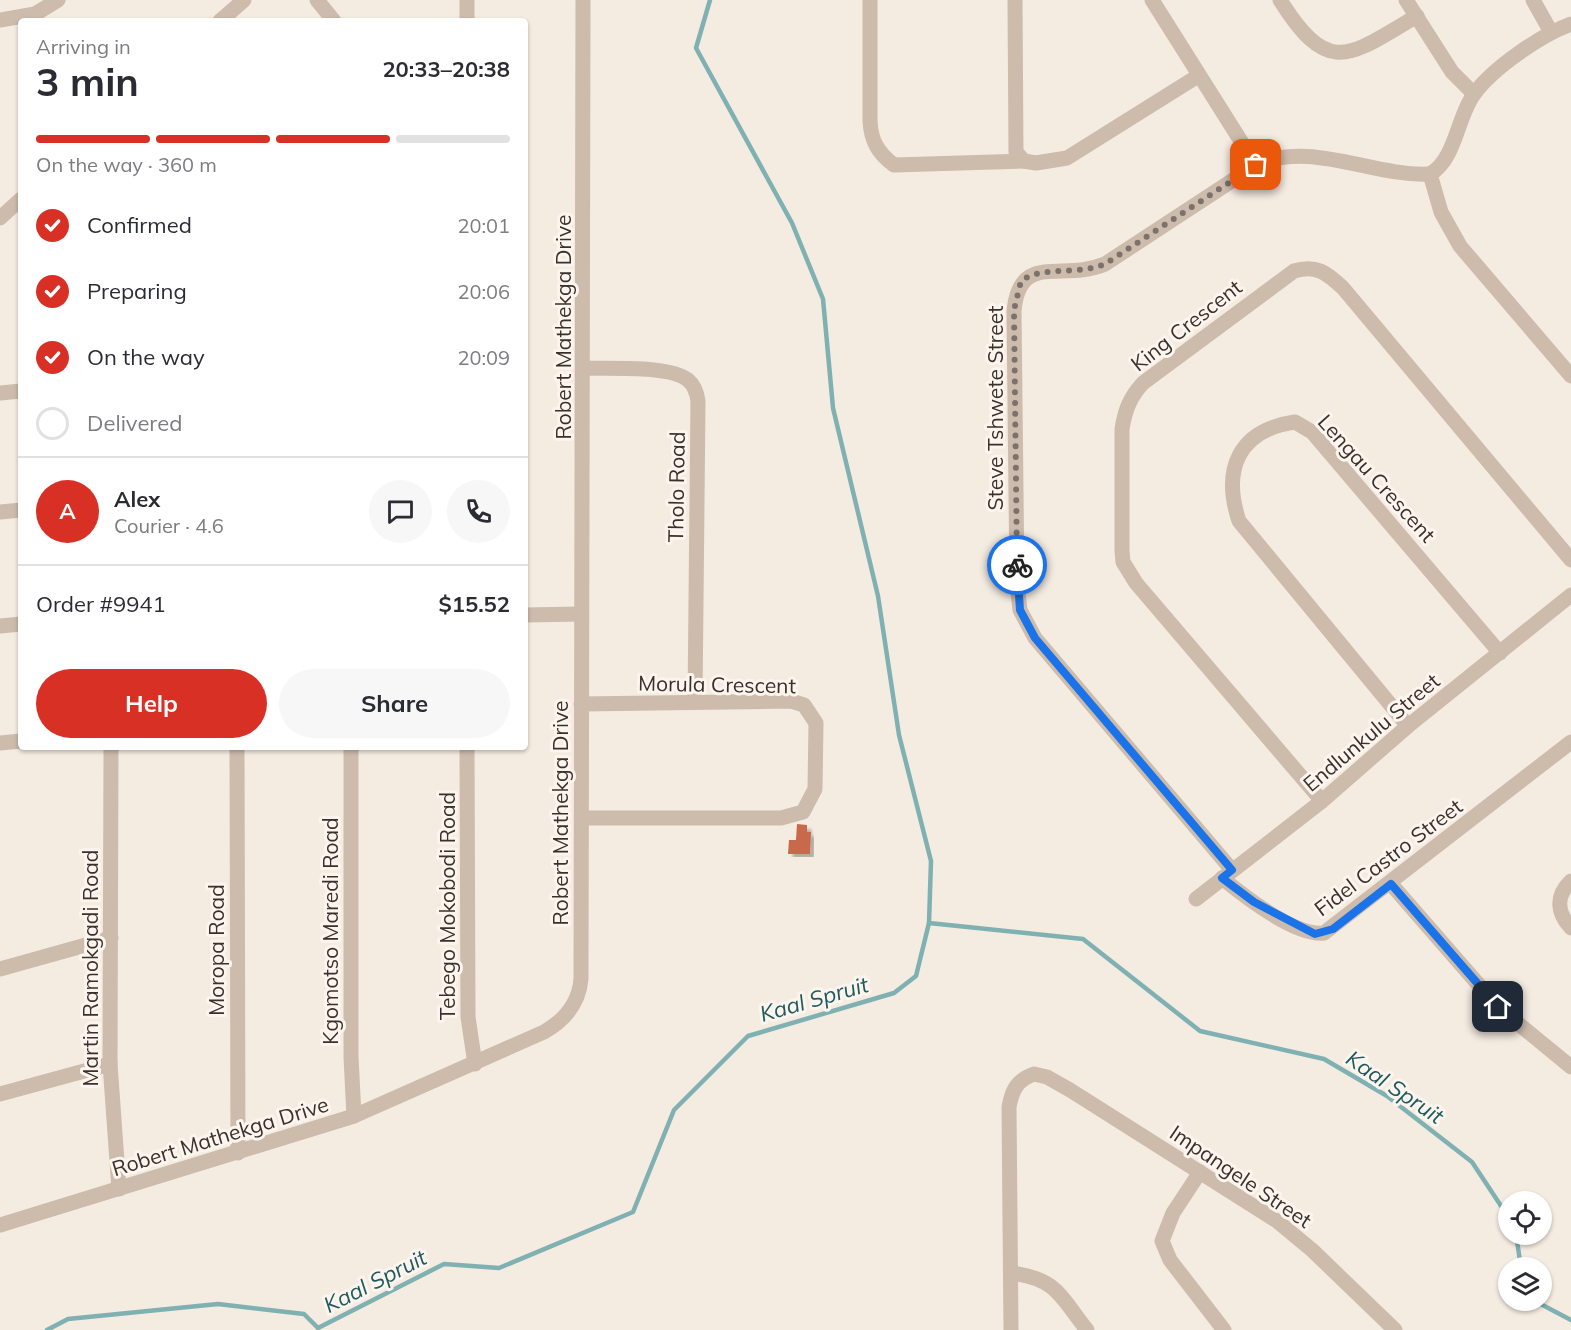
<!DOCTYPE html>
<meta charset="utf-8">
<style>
body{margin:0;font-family:Mulish,sans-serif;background:#f7f7f7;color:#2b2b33;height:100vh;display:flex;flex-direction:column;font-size:22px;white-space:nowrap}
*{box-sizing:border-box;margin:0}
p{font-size:20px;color:#7c7c81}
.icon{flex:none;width:33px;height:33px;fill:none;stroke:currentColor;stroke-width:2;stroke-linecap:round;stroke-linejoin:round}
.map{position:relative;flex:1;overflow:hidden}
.drawer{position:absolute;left:18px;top:18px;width:510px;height:732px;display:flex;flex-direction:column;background:#fff;border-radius:6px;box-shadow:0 2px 4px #0004}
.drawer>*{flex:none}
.buttons{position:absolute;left:1498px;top:1191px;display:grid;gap:12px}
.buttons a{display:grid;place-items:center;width:54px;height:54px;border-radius:50%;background:#fff;box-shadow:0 2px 4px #0004;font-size:30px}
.pin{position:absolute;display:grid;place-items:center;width:51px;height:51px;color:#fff;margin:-26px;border-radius:12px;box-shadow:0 3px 9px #0006}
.courier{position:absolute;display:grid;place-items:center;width:60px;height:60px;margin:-30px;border:4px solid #1a73e8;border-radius:50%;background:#fff;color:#222;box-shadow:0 2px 8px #0007}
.head em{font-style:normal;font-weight:700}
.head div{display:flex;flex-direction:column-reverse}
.head{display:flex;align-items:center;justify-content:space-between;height:102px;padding:0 18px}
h1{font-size:39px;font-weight:700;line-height:45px}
.bar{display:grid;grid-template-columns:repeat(4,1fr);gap:9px 6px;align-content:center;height:72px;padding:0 18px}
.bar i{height:8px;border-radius:4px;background:#e1e1e2}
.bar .current{background:#d93025}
.bar p{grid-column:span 4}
.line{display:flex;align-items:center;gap:15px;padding:0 18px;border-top:2px solid #e1e1e2}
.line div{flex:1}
.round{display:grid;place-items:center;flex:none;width:63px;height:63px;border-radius:32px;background:#f7f7f7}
ol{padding:0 18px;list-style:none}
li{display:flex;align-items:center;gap:18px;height:66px}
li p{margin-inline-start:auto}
li .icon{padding:6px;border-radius:50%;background:#d93025;color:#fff;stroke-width:4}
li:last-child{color:#7c7c81}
li i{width:33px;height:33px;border:3px solid #e1e1e2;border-radius:50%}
.cta{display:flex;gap:12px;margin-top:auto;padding:12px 18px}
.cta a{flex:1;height:69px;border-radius:36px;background:#d93025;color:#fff;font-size:24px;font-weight:700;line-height:69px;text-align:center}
.cta a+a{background:#f7f7f7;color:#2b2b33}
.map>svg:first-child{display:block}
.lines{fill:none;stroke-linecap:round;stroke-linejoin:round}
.stream{stroke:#7fb0b2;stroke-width:4.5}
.building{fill:#c8694b;filter:url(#shadow)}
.minor{stroke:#cdbbac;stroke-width:15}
.done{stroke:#7c716b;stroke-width:6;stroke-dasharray:0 10.8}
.route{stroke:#1a73e8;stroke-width:8}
.labels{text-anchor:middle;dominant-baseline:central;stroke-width:6;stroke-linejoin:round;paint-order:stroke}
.street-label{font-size:21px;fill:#3b302b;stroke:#fbf5ee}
.water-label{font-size:22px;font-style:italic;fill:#1f5a5e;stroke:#fbf5ee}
</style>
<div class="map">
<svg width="1571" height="1330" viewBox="0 0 1571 1330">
<defs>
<filter id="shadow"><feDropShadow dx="4.5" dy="4.5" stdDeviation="1.5" flood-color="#0004"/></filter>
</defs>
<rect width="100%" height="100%" fill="#f4ebe1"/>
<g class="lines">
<g class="stream">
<path d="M 710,0 L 696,48 L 792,223 L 823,299 L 833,408 L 878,596 L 899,735 L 931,861 L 929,923"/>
<path d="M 1516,1234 L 1521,1268"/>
<path d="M 1533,1300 L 1571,1320"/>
<path d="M 47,1330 L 68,1319 L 218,1304 L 304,1314 L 318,1328 L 444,1264 L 499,1268 L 633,1212 L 674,1110 L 748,1036 L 894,993 L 916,976 L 929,923 L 1083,939 L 1200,1031 L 1324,1059 L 1387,1096 L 1472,1162 L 1509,1218"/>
</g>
</g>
<path class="building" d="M 797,824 L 807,825 L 807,832 L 811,832 L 810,854 L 788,854 L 789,840 L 796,840 Z"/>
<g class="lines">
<g class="minor">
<path d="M 317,0 L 334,21"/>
<path d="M 870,0 L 870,121 C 871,141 878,153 894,165 L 1024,161"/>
<path d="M 1015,0 L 1016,152 L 1024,161 L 1036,163 L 1067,158 L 1198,76"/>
<path d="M 1152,0 L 1256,165"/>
<path d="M 1280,0 C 1329,78 1349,56 1417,16"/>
<path d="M 1406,0 L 1452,72 L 1474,94"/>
<path d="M 1533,0 L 1551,32"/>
<path d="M 0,20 L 35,14 L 58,0"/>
<path d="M 220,21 L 244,0"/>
<path d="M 467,21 L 467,0"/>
<path d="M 1430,174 L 1441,212 L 1460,246 L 1571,376"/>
<path d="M 1430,174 C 1456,159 1457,117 1474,94 C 1493,68 1541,35 1571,24"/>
<path d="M 0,218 L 21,199"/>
<path d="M 584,368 C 610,369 669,365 688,380 C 695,386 697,393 698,401 L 695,702"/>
<path d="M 0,393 L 21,391"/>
<path d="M 0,512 L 21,510"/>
<path d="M 525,615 L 581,614"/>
<path d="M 0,626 L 21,624"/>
<path d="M 581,704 L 791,701 L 804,705 L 816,723 L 815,789 L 803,812 L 781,818 L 582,818"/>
<path d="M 1408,726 L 1239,521 C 1222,470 1238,430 1295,422 L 1312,432 L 1500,653"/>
<path d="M 0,743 L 21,741"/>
<path d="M 111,747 L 110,1064 L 119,1189"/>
<path d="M 237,747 L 238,1153"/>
<path d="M 351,747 L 351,1057 L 354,1116"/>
<path d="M 467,747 L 468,1017 L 475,1064"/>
<path d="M 1322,801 L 1136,583 L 1123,562 L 1122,551 L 1122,429 C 1125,410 1130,397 1143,383 L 1294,271 C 1316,264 1327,273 1343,288 L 1571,560"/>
<path d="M 1232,870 L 1035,638 L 1020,610 L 1017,584 L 1014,311 C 1019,251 1063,282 1105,264 L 1256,165 C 1312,140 1372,177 1430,174"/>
<path d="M 1222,878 C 1244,896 1295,936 1324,933 L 1571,742"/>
<path d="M 1571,881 C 1555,896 1557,913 1571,928"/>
<path d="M 1391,884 L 1498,1007 L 1571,1067"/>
<path d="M 1196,899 L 1322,801 L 1408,726 L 1571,595"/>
<path d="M 0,969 L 111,938"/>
<path d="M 0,1094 L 110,1064"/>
<path d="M 1200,1172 L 1173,1213 L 1162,1241 L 1170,1260 L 1224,1330"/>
<path d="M 0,1225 L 354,1116 L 544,1032 C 565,1020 579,1003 581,979 L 583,0"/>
<path d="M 1012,1273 C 1057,1279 1060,1296 1087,1330"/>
<path d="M 1011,1330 L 1009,1107 C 1012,1090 1017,1080 1034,1074 L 1047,1077 L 1070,1090 L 1277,1221 L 1312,1250 L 1395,1330"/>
</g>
</g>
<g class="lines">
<path class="done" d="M 1017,565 L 1014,310 L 1021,281 C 1043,265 1076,276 1105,264 L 1256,165"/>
<path class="route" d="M 1017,565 L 1020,610 L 1035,638 L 1232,870 L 1222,878 L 1254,902 L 1315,934 L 1333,929 L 1391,884 L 1498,1007"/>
</g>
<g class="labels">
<g class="street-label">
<text transform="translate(1186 325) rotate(-38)">King Crescent</text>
<text transform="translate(563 327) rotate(-90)">Robert Mathekga Drive</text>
<text transform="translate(995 408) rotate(-90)">Steve Tshwete Street</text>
<text transform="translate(1377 478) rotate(48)">Lengau Crescent</text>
<text transform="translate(676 487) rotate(-89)">Tholo Road</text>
<text transform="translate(717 684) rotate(1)">Morula Crescent</text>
<text transform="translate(1371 732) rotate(-40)">Endlunkulu Street</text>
<text transform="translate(560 813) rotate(-90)">Robert Mathekga Drive</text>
<text transform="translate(1388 857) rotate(-37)">Fidel Castro Street</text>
<text transform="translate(447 906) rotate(-90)">Tebego Mokobodi Road</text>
<text transform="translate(330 931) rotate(-90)">Kgomotso Maredi Road</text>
<text transform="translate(216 950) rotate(-90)">Moropa Road</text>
<text transform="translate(90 968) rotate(-90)">Martin Ramokgadi Road</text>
<text transform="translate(220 1136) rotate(-17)">Robert Mathekga Drive</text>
<text transform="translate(1241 1176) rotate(34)">Impangele Street</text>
</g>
<g class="water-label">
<text transform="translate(814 999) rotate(-16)">Kaal Spruit</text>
<text transform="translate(1395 1087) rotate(34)">Kaal Spruit</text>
<text transform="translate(375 1281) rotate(-27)">Kaal Spruit</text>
</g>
</g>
</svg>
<div class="buttons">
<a><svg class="icon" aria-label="locate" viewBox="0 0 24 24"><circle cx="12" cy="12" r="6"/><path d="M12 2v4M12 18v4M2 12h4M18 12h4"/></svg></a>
<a><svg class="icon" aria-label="layers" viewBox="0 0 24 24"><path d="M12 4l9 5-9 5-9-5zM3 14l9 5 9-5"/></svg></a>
</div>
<div class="pin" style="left:1256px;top:165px;background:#ea580c"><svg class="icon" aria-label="bag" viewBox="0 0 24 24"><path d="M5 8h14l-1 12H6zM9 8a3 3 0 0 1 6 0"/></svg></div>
<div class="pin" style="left:1498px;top:1007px;background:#1f2937"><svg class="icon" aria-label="home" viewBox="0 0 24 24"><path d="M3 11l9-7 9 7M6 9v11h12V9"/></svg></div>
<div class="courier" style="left:1017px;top:565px"><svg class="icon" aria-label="bike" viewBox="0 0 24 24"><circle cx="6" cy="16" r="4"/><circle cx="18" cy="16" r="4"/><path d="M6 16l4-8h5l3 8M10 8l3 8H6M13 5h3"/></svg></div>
<section class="drawer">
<div class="head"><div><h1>3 min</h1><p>Arriving in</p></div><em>20:33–20:38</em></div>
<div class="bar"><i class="current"></i><i class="current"></i><i class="current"></i><i></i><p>On the way · 360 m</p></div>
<ol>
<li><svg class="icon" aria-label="check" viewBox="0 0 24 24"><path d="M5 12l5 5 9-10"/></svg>Confirmed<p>20:01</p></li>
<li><svg class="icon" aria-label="check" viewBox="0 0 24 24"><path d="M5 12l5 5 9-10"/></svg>Preparing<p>20:06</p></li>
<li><svg class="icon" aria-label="check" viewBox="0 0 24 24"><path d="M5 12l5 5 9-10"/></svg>On the way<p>20:09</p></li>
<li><i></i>Delivered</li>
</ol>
<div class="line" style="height:108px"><b class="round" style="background:#d93025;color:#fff">A</b><div><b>Alex</b><p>Courier · 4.6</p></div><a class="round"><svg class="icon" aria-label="chat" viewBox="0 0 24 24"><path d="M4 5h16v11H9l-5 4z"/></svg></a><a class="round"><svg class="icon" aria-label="phone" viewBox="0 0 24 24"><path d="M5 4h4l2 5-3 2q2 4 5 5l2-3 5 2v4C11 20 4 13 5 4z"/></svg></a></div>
<div class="line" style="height:78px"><div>Order #9941</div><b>$15.52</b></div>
<div class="cta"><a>Help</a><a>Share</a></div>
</section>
</div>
